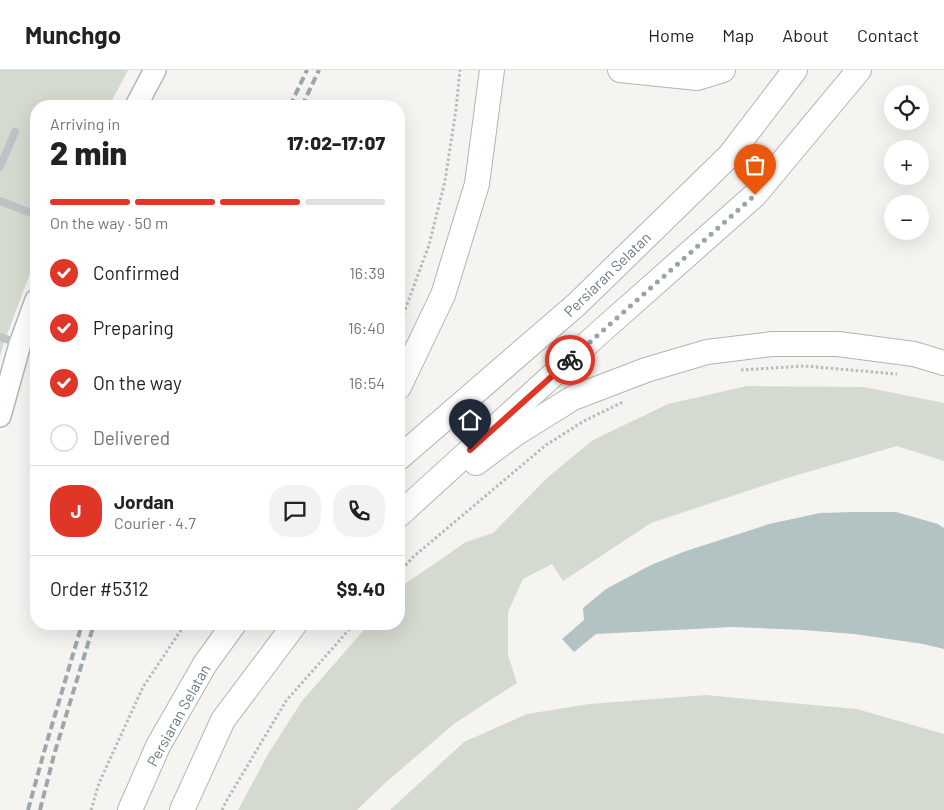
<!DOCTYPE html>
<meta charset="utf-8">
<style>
body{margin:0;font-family:Barlow,sans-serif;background:#f2f2f2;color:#222;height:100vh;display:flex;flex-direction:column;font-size:19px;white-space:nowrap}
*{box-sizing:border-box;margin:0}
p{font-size:16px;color:#767676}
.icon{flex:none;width:28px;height:28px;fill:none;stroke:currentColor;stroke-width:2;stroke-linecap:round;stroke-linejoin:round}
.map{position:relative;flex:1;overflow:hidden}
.details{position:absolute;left:30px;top:30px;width:375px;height:530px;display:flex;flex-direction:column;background:#fff;border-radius:20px;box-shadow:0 5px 20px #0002}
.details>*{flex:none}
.fabs{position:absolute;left:884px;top:15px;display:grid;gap:10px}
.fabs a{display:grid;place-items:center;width:45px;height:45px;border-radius:50%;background:#fff;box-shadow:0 5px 20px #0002;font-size:25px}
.pin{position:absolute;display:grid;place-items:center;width:42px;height:42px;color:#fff;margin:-51px -21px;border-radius:50% 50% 50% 0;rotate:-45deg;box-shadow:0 0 5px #0007}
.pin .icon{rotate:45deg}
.courier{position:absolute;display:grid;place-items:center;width:50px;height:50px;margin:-25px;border:4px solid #df3627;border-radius:50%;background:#fff;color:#222;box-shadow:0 1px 6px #0007}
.summary em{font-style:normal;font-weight:800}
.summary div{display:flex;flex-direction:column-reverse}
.summary{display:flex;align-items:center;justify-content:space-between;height:85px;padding:0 20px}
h1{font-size:32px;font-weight:800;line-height:38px}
.bar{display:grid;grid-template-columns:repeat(4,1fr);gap:8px 5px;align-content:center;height:60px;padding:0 20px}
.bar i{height:6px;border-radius:4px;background:#e0e0e0}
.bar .active{background:#df3627}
.bar p{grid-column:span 4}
.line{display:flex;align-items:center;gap:12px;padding:0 20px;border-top:1px solid #e0e0e0}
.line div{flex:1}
.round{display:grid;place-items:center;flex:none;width:52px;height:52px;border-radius:20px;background:#f2f2f2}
ol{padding:0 20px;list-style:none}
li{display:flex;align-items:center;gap:15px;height:55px}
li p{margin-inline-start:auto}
li .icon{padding:5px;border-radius:50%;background:#df3627;color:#fff;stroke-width:4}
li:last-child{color:#767676}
li i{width:28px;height:28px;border:2px solid #e0e0e0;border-radius:50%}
header{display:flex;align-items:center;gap:30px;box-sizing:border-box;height:70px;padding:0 25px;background:#fff;border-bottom:1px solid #e0e0e0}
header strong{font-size:24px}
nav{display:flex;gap:28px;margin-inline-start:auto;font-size:18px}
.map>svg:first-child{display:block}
.green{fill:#d5dad0}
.water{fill:#b3c3c4}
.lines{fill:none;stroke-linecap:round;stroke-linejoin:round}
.secondary-casing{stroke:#b0b7ba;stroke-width:24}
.primary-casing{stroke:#afb5b8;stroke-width:26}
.path{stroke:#b8bbbd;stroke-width:3;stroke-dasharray:2.5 2.5;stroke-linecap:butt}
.lane{stroke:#bec3c5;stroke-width:8}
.secondary{stroke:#fff;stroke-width:21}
.primary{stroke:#fff;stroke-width:24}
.rail{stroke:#9da6a9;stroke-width:4;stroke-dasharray:8 4;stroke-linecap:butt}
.done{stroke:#97a4a9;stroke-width:5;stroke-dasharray:0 9}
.route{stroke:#df3627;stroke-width:6}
.labels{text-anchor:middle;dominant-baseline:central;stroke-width:5;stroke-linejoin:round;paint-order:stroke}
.street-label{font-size:15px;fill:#647982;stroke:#fff}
</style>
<header>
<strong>Munchgo</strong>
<nav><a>Home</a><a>Map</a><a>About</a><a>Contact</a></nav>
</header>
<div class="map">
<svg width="944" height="740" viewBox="0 0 944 740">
<rect width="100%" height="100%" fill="#f5f4f1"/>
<g class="green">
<path d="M 0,0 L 128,0 L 109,36 L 36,36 L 36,187 L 4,273 L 0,286 Z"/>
<path d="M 747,316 L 864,317 L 944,333 L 944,391 L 897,376 L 787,408 L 651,453 L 563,511 L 552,494 L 523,509 L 508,542 L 508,585 L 517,613 L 455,653 L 384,714 L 357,740 L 238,740 L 268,684 L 302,631 L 369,554 L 399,554 L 399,518 L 466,472 L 493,463 L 548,407 L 593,370 L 668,334 Z"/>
<path d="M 706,625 L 857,639 L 944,664 L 944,740 L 390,740 L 464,672 L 527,644 L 589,634 Z"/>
</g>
<path class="water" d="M 854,442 L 896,442 L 938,454 L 944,458 L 944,579 L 923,574 L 854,564 L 803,560 L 733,557 L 596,564 L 574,582 L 562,569 L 584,550 L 583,538 L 606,519 L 651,495 L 683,482 L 769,454 L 820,443 Z"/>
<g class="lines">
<g class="secondary-casing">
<g id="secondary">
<path d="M 136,36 L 155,0"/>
<path d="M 0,346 L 20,274 L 36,230"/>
</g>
</g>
<g class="primary-casing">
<g id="primary">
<path d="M 620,0 L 697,8 L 723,0"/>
<path d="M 399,317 L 443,225 L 477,114 L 492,0"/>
<path d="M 399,388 L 577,234 L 730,85 L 795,0"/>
<path d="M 476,393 L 515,364 L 573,328 L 646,300 L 707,282 L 772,274 L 838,274 L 914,284 L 944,293"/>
<path d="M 399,445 L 598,264 L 755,125 L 859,0"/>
<path d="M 130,740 L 158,676 L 205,594 L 234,554"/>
<path d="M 182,740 L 223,650 L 295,554"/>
</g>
</g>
<g class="path">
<path d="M 399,253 L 402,248 L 429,175 L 445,111 L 456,39 L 460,0"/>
<path d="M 741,300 L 804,296 L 897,304"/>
<path d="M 399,503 L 413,487 L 546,375 L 584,351 L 623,332"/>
<path d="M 91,740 L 99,713 L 143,617 L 185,554"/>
<path d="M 222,740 L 227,730 L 286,631 L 354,554"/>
</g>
<g class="lane">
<path d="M 0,97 L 15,62"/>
<path d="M 0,131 L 36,145"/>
<path d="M 0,267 L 18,273"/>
</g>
<use href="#secondary" class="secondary"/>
<use href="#primary" class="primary"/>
<g class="rail">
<path d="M 290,36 L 307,0"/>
<path d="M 302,36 L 319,0"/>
<path d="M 28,740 L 44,682 L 82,554"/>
<path d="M 40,740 L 54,685 L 94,554"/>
</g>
</g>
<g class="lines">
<path class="done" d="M 570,290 L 755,125"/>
<path class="route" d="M 470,380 L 570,290"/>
</g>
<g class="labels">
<g class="street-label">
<text transform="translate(607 204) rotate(-44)">Persiaran Selatan</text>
<text transform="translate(178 645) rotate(-61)">Persiaran Selatan</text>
</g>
</g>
</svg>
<div class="fabs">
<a><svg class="icon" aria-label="locate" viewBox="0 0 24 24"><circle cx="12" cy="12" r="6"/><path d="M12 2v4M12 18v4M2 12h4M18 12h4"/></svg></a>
<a>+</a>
<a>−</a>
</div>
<div class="pin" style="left:755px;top:125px;background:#ea580c"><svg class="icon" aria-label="bag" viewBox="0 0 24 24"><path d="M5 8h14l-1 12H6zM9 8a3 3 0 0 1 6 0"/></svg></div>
<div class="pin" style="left:470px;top:380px;background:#1f2937"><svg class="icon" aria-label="home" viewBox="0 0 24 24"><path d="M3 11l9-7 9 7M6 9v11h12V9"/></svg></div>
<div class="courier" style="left:570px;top:290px"><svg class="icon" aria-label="bike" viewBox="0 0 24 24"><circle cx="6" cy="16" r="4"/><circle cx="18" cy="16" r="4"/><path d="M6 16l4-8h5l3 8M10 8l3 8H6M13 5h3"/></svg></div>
<section class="details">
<div class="summary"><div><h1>2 min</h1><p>Arriving in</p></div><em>17:02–17:07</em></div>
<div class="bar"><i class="active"></i><i class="active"></i><i class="active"></i><i></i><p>On the way · 50 m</p></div>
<ol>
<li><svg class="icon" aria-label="check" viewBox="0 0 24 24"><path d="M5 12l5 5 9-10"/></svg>Confirmed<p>16:39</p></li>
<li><svg class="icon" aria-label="check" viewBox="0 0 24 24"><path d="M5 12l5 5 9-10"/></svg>Preparing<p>16:40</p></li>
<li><svg class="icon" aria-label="check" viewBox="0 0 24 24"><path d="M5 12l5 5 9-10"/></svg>On the way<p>16:54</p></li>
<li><i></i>Delivered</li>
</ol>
<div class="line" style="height:90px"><b class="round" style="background:#df3627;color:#fff">J</b><div><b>Jordan</b><p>Courier · 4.7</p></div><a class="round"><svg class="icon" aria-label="chat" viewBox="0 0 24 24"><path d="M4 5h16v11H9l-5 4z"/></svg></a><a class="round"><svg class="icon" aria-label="phone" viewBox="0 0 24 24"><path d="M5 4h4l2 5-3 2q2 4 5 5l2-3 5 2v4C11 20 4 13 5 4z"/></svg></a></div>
<div class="line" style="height:65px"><div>Order #5312</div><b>$9.40</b></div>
</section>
</div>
